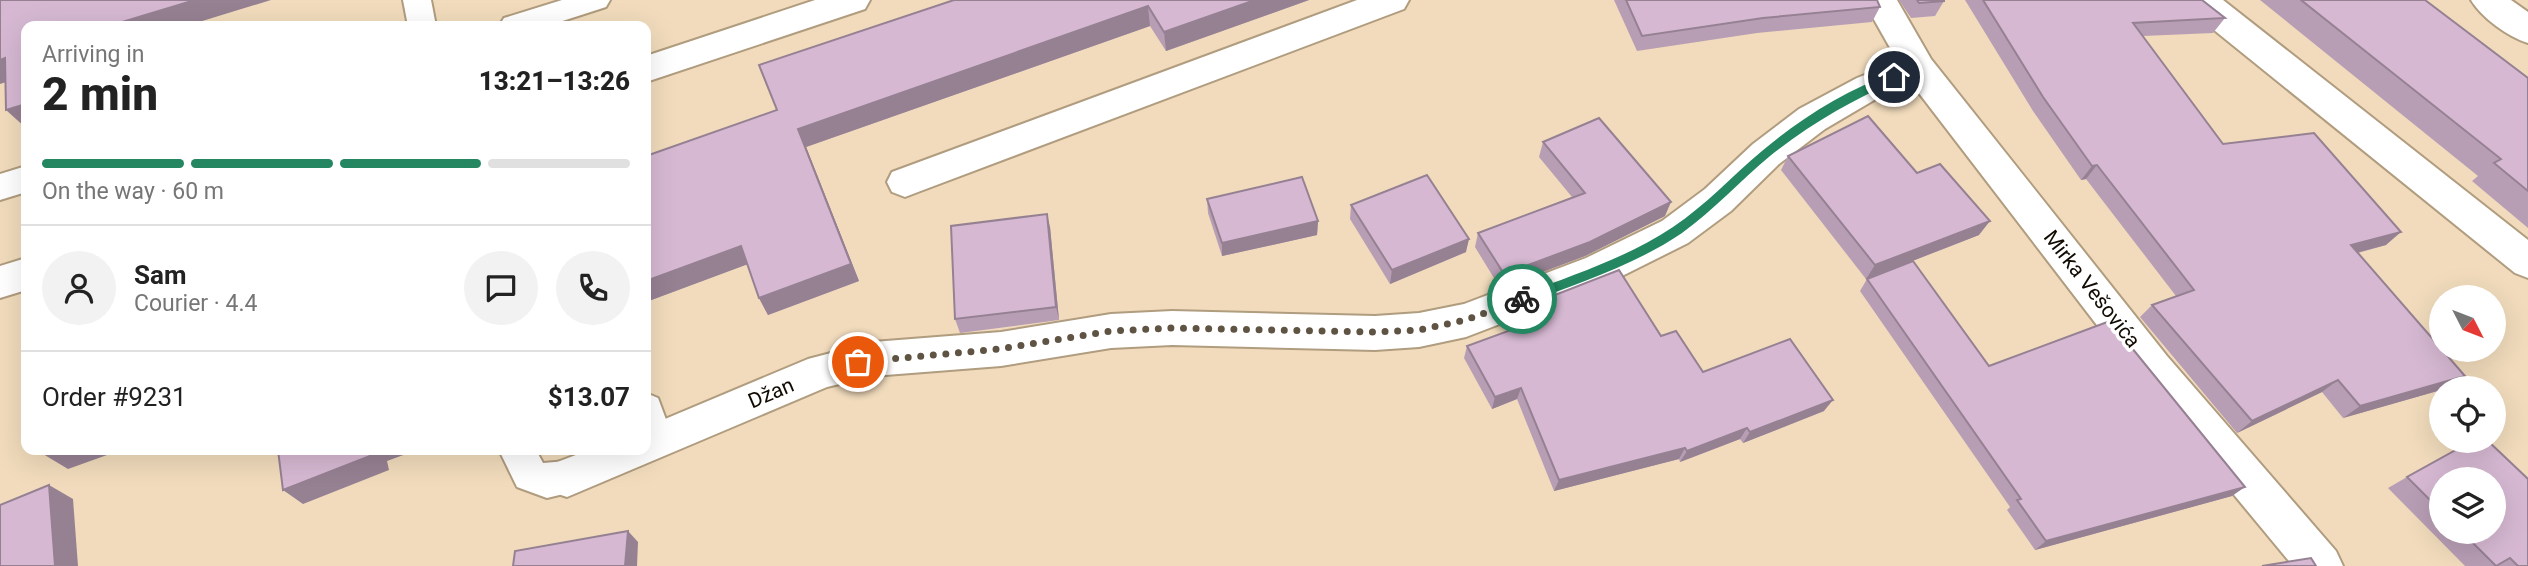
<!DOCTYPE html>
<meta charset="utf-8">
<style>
body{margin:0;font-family:Roboto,sans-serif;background:#f2f2f2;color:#222;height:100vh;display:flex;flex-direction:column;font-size:26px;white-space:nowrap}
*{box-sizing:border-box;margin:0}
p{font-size:23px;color:#767676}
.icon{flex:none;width:38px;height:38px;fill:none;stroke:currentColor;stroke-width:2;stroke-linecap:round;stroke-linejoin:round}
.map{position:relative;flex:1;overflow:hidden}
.side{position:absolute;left:21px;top:21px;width:630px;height:434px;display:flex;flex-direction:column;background:#fff;border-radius:14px;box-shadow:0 7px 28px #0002}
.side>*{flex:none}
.needle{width:46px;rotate:132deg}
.fabs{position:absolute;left:2429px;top:285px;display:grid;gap:14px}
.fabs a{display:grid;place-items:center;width:77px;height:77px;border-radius:50%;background:#fff;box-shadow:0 7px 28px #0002;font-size:35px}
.pin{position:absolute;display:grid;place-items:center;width:60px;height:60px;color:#fff;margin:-30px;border:4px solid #fff;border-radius:50%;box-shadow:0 2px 7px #0007}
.courier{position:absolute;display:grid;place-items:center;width:70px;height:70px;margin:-35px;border:5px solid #248761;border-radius:50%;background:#fff;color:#222;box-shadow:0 2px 9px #0007}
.summary em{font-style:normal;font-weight:800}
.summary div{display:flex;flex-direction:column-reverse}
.summary{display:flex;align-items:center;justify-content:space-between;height:119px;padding:0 21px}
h1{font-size:46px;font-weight:800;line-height:52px}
.bar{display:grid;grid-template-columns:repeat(4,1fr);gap:10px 7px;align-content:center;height:84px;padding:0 21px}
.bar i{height:9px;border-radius:5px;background:#e0e0e0}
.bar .selected{background:#248761}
.bar p{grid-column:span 4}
.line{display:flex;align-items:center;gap:18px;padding:0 21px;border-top:2px solid #e0e0e0}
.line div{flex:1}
.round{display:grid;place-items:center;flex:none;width:74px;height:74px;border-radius:37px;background:#f2f2f2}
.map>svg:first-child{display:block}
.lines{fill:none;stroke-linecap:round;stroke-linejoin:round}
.lane-casing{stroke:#b09c7e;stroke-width:4}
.street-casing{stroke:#b09c7e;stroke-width:4}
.secondary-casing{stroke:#b09c7e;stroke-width:4}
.lane{fill:#fff;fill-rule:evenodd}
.street{fill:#fff;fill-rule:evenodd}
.secondary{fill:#fff;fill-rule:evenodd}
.wall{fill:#b89eb5;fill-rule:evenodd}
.shaded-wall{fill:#968193}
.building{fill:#d6b8d2;stroke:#968193;stroke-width:2}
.route{fill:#248761}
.done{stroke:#5f5343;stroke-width:7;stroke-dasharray:0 12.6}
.labels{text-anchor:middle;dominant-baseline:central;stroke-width:7;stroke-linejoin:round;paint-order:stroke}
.street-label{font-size:21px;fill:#110a02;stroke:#fff}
</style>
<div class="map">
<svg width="2528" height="566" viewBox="0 0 2528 566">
<rect width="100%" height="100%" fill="#f1dbbc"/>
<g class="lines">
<g class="lane-casing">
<g id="lane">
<path d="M 403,0 L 431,0 L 436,26 L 408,26 Z"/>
<path d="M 562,0 L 610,0 L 606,7 L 547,26 L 499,26 L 504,18 Z"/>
<path d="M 26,166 L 26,192 L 0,200 L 0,174 Z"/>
<path d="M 646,393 L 658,398 L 674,441 L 669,452 L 656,457 L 642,450 L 646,450 Z"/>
<path d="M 499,450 L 536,450 L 543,463 L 567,461 L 580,466 L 585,478 L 580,490 L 547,498 L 517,487 Z"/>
</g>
</g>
<g class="street-casing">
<g id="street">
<path d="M 1357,0 L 1409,0 L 1404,9 L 918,192 L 905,197 L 892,192 L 887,182 L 892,172 Z"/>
<path d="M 1863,0 L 1897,0 L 1931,59 L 2167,356 L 2336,551 L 2343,566 L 2293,566 L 2139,380 L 1912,84 L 1881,96 L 1825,129 L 1779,164 L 1731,211 L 1688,243 L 1614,280 L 1466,337 L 1419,347 L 1375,350 L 1172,345 L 1111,348 L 1001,366 L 873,376 L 827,387 L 567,497 L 552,492 L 546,478 L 552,464 L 589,450 L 646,450 L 646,427 L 808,359 L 873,342 L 1001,332 L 1111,314 L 1172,311 L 1375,316 L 1419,313 L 1464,304 L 1586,258 L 1662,221 L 1705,189 L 1753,144 L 1799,109 L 1857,78 L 1898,62 Z"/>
<path d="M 2183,0 L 2223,0 L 2528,240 L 2528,278 L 2515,273 L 2188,9 Z"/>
</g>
</g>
<g class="secondary-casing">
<g id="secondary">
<path d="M 815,0 L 870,0 L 865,9 L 646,82 L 646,56 Z"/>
<path d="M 2471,0 L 2511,0 L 2528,12 L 2528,43 C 2508,37 2482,18 2471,0 Z"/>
<path d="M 26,258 L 26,290 L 0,298 L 0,266 Z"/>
</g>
</g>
<use href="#lane" class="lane"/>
<use href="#street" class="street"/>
<use href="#secondary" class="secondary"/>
</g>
<g class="wall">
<path d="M 954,0 L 1309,0 L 1166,51 L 1150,26 L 806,147 L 859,281 L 768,315 L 759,298 L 747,264 L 646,302 L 646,156 L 777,110 Z"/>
<path d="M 1614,0 L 1877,0 L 1880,7 L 1872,22 L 1757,33 L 1637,51 Z"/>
<path d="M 1899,0 L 1944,0 L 1944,1 L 1935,16 L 1911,18 Z"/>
<path d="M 1965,0 L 2202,0 L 2225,18 L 2213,33 L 2143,36 L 2223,144 L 2386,245 L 2358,253 L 2447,388 L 2441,388 L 2441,390 L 2343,418 L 2322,392 L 2237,433 L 2140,317 L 2152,305 L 2176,296 L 2086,179 L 2081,180 L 2033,111 Z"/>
<path d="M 2260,0 L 2425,0 L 2528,78 L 2528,228 L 2472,181 L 2478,176 Z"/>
<path d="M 1543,142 L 1665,216 L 1585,256 L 1500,288 L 1475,247 L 1478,233 L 1572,197 L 1539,157 Z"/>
<path d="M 1788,156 L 1917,173 L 1979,235 L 1866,279 L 1781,170 Z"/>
<path d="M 1207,199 L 1318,221 L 1317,235 L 1222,256 L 1208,213 Z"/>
<path d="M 1351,205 L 1466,252 L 1390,284 L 1350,219 Z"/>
<path d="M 1050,227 L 1059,320 L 960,333 L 955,319 Z"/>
<path d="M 1867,279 L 1989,366 L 2232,496 L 2035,550 L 2007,510 L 2010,507 L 1860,291 Z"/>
<path d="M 1524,307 L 1661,336 L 1703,372 L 1824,411 L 1743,443 L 1740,439 L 1680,462 L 1679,459 L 1554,491 L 1517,399 L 1492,409 L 1464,358 L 1467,346 L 1524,326 L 1520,319 Z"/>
<path d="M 2472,441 L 2488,441 L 2528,479 L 2528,566 L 2465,566 L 2388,488 L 2407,477 ZM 2441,480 L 2494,480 L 2494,532 L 2441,532 Z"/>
</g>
<g class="shaded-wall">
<path d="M 195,0 L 271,0 L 186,26 L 109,26 Z"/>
<path d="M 1255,0 L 1309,0 L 1166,51 L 1164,32 Z"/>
<path d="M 1148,6 L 1150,26 L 806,147 L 859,281 L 768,315 L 759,298 L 798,129 Z"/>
<path d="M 5,58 L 25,76 L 0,84 L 0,60 Z"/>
<path d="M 26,104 L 26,128 L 6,110 Z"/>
<path d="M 2097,165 L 2086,179 L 2081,180 L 2092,166 Z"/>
<path d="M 1671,202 L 1665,216 L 1585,256 L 1500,288 L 1504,274 Z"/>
<path d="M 1047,214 L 1050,227 L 1059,320 L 1056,307 Z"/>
<path d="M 1318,221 L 1317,235 L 1222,256 L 1222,243 Z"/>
<path d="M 1990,221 L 1979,235 L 1866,279 L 1875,265 Z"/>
<path d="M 2401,232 L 2386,245 L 2336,258 L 2351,245 Z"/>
<path d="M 1469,239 L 1466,252 L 1390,284 L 1392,270 Z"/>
<path d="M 741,246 L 751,263 L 646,302 L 646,281 Z"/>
<path d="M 2465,376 L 2447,388 L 2441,388 L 2441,390 L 2343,418 L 2360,406 Z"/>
<path d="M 2338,380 L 2322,392 L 2237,433 L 2252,421 Z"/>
<path d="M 1521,388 L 1517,399 L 1492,409 L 1495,397 Z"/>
<path d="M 1833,400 L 1824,411 L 1743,443 L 1750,432 Z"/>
<path d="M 1747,428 L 1740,439 L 1680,462 L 1687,451 Z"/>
<path d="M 1685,448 L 1679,459 L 1554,491 L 1559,480 Z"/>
<path d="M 56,450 L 121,450 L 68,469 L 43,454 Z"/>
<path d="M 369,450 L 417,450 L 387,461 L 389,470 L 303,504 L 283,490 Z"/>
<path d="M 49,485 L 73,499 L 78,566 L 55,566 Z"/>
<path d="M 2245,487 L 2232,496 L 2035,550 L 2046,541 Z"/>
<path d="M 628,531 L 638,542 L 637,566 L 625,566 Z"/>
</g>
<g class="building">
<path d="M 0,0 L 195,0 L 109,26 L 26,26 L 26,104 L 6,110 L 5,58 L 0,60 Z"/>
<path d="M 954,0 L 1255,0 L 1164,32 L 1148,6 L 798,129 L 851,264 L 759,298 L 741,246 L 646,281 L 646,156 L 777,110 L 759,65 Z"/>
<path d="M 1626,0 L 1877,0 L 1880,7 L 1763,18 L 1642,36 Z"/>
<path d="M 1917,0 L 1944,0 L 1944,1 L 1919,3 Z"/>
<path d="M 1983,0 L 2202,0 L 2225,18 L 2133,23 L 2223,144 L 2314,133 L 2401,232 L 2351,245 L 2465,376 L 2360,406 L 2338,380 L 2252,421 L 2152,305 L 2194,290 L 2097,165 L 2092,166 L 2043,97 Z"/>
<path d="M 2301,0 L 2425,0 L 2528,78 L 2528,191 L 2494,163 L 2501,159 Z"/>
<path d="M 1868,116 L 1917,173 L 1940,164 L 1990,221 L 1875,265 L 1788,156 Z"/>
<path d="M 1599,118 L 1671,202 L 1590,242 L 1504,274 L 1478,233 L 1585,193 L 1543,142 Z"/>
<path d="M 1427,175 L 1469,239 L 1392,270 L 1351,205 Z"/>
<path d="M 1302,177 L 1318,221 L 1222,243 L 1207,199 Z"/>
<path d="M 1047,214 L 1056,307 L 955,319 L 951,226 Z"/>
<path d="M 1913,261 L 1989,366 L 2110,321 L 2245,487 L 2046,541 L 2017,500 L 2021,499 L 1867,279 Z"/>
<path d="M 1619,270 L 1661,336 L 1676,331 L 1703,372 L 1790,339 L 1833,400 L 1750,432 L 1747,428 L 1687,451 L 1685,448 L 1559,480 L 1521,388 L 1495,397 L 1467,346 L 1533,322 L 1524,307 Z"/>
<path d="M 2472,441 L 2488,441 L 2528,479 L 2528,566 L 2518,566 L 2510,558 L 2496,566 L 2462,532 L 2494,532 L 2494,480 L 2441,480 L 2441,511 L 2407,477 Z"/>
<path d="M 43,450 L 56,450 L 43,454 Z"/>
<path d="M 278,450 L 369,450 L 370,456 L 283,490 Z"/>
<path d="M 49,485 L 55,566 L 0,566 L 0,505 Z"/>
<path d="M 628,531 L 625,566 L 513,566 L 515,551 Z"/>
<path d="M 2311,558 L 2316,566 L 2262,566 Z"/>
</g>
<path class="route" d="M 1894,73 L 1899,77 L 1898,80 C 1852,100 1810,124 1770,156 C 1740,181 1714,210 1682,233 C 1637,264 1573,286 1522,304 L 1518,302 L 1518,296 C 1570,276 1627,258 1673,227 C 1706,205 1732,176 1762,151 C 1801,118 1846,90 1894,73 Z"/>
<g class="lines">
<path class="done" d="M 858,362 L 1000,349 L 1111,331 L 1172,328 L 1375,332 L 1419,330 L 1466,320 L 1522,299"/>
</g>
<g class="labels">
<g class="street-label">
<text transform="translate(2092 289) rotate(52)">Mirka Vešovića</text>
<text transform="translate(771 393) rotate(-23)">Džan</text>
</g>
</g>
</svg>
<div class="fabs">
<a><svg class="needle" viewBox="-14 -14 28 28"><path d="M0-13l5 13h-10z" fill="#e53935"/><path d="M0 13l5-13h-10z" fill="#767676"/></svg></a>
<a><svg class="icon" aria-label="locate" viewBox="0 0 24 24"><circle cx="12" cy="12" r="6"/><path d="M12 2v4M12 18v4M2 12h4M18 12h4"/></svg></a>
<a><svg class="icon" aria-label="layers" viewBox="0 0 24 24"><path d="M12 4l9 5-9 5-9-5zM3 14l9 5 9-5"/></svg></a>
</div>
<div class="pin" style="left:858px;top:362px;background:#ea580c"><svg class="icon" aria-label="bag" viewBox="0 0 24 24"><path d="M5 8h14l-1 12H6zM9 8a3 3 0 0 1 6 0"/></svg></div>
<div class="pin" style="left:1894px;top:77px;background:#1f2937"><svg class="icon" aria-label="home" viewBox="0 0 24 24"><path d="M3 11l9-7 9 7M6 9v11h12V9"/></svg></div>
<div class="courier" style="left:1522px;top:299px"><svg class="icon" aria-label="bike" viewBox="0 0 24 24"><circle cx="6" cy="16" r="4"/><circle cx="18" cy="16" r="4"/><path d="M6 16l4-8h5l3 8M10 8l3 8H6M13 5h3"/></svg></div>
<section class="side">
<div class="summary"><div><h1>2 min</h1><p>Arriving in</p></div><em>13:21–13:26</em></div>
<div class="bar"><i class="selected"></i><i class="selected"></i><i class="selected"></i><i></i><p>On the way · 60 m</p></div>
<div class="line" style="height:126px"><a class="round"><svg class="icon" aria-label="person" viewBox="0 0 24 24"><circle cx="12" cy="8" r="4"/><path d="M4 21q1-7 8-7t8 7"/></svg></a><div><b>Sam</b><p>Courier · 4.4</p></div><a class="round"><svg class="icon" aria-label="chat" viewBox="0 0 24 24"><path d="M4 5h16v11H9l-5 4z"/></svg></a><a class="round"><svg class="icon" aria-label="phone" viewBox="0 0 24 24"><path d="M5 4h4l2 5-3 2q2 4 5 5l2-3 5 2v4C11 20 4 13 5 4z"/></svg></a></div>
<div class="line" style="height:91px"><div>Order #9231</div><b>$13.07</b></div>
</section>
</div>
